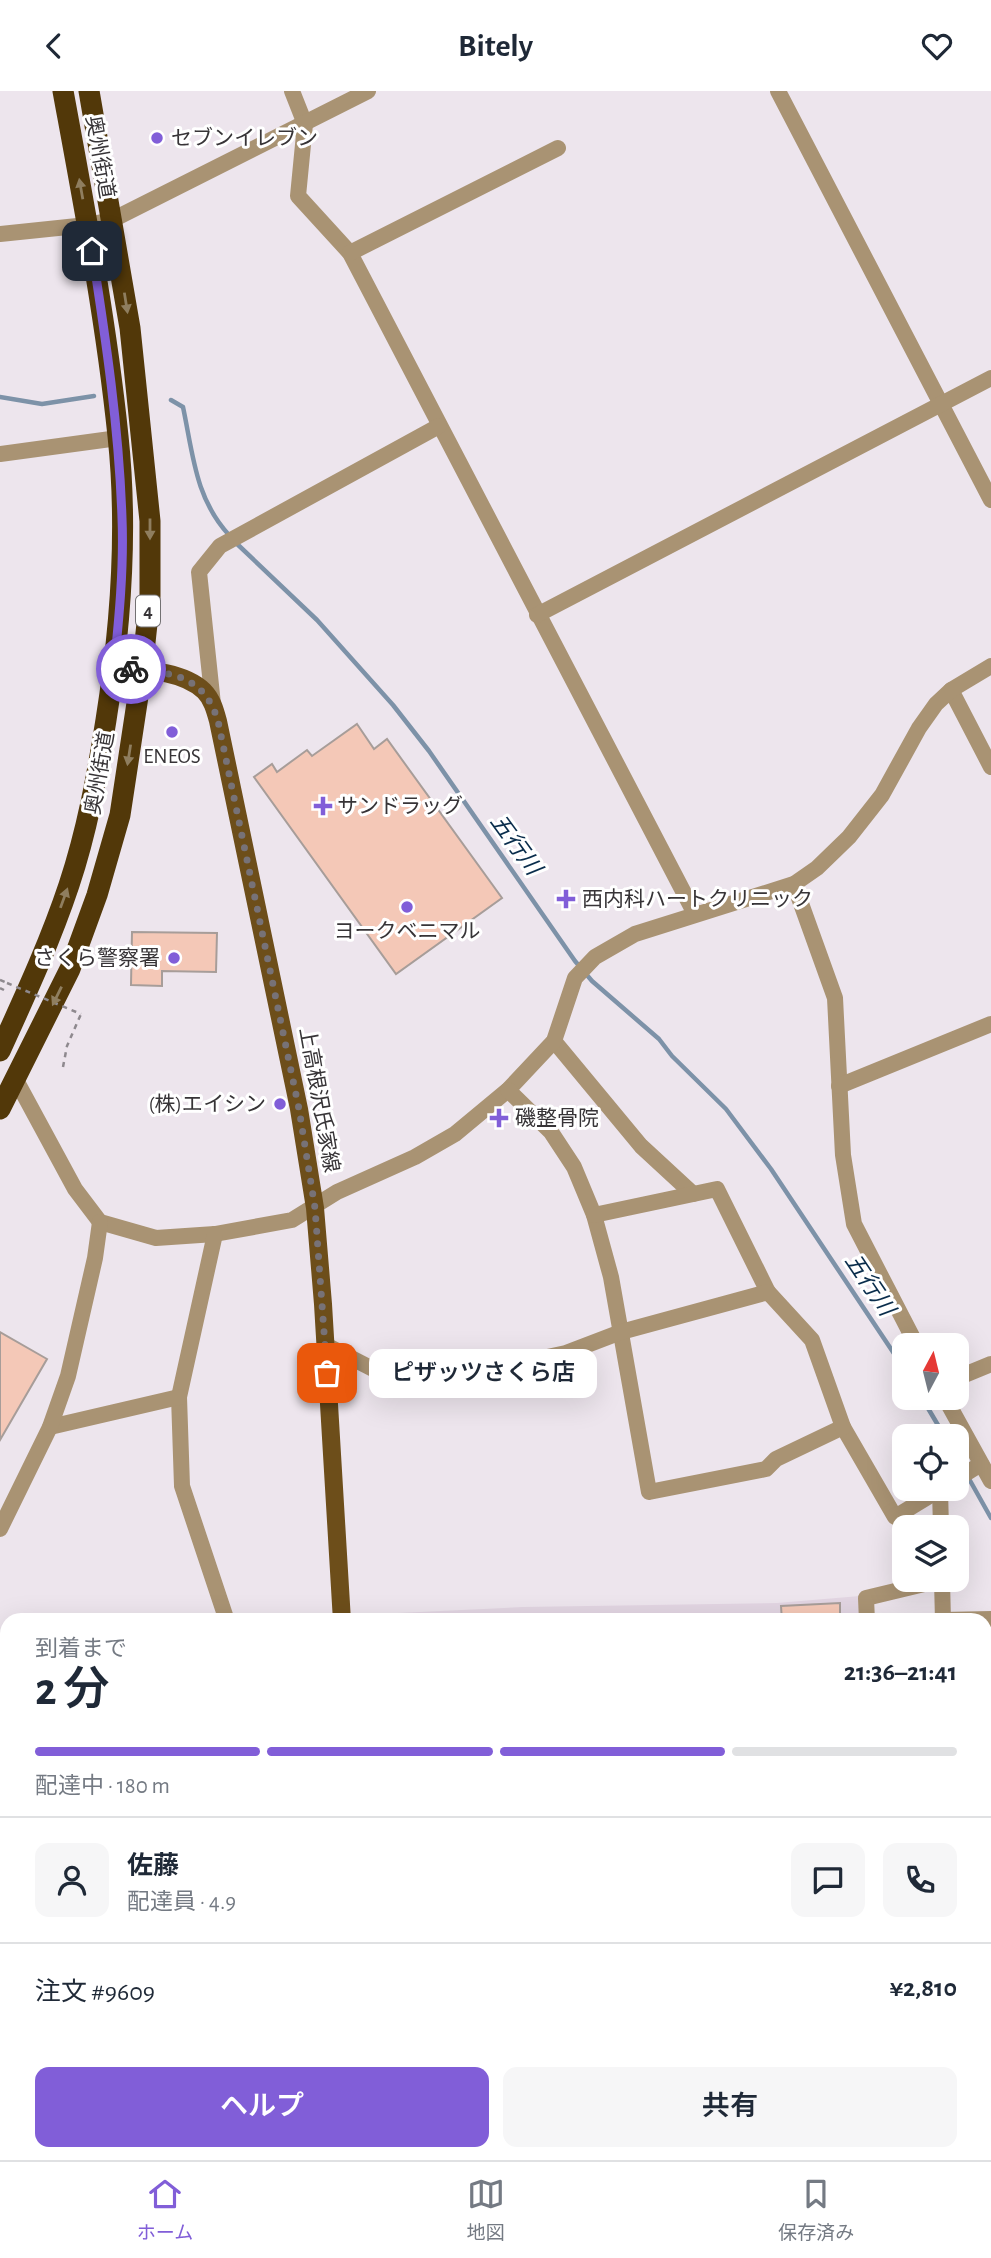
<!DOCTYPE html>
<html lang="ja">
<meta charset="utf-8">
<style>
body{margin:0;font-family:"Alegreya Sans","Noto Sans JP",sans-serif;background:#f6f6f7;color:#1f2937;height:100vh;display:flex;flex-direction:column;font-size:26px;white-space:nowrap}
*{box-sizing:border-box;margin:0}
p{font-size:23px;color:#747a83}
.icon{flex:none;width:38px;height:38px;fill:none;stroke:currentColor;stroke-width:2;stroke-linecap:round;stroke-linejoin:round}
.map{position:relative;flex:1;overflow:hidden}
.side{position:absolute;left:0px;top:1522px;width:992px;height:548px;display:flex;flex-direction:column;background:#fff;border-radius:21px 21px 0 0;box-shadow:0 7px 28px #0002}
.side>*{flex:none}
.needle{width:46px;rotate:7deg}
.buttons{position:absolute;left:892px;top:1242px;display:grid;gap:14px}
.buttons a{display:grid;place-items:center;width:77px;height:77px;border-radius:14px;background:#fff;box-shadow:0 7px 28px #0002;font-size:35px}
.pin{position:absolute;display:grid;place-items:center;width:60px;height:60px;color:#fff;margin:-30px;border-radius:14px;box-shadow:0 4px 10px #0006}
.courier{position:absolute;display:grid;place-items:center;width:70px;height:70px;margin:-35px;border:5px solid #815ed8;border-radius:50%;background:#fff;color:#222;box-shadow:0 2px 9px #0007}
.bubble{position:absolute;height:49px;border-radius:14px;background:#fff;box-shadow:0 7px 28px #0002;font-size:23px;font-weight:600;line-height:49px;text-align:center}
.overview em{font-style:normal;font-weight:600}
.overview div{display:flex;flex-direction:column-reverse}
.overview{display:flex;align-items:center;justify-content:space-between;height:119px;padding:0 35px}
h1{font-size:46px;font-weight:600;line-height:52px}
.bar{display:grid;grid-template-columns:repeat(4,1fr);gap:10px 7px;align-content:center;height:84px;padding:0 35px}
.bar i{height:9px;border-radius:5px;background:#e0e1e3}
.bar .active{background:#815ed8}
.bar p{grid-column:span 4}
.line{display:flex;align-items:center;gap:18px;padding:0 35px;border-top:2px solid #e0e1e3}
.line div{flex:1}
.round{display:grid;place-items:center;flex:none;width:74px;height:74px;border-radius:14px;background:#f6f6f7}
.action{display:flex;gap:14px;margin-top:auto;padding:14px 35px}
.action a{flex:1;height:80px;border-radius:14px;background:#815ed8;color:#fff;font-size:28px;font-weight:600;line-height:80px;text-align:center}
.action a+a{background:#f6f6f7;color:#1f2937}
header{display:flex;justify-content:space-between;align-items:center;height:91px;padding:0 35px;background:#fff;font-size:32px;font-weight:600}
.tab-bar{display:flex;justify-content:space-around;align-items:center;height:98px;border-top:2px solid #e0e1e3;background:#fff;font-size:19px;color:#747a83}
.tab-bar a{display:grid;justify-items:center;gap:4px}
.tab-bar .active{color:#815ed8}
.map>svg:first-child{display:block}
.built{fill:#e2d5e2}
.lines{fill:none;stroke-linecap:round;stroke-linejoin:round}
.stream{stroke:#7d92a8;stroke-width:4.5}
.building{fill:#f4c8b7;stroke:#a79d99;stroke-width:2}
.path{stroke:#8e898e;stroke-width:2.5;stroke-dasharray:5 5;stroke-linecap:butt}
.minor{stroke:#a99373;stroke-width:16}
.major{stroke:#6d4e1a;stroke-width:18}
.highway{stroke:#523809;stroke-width:21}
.path-bridge{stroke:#8e898e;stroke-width:2.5;stroke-dasharray:5 5;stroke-linecap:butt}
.oneway{fill:#8f7e5f}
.done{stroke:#777277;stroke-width:7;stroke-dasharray:0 12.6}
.route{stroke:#815ed8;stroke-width:9}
.poi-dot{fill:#815ed8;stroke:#fff;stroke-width:2.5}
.labels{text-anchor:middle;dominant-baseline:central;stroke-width:6;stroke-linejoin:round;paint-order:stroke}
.shield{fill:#fff;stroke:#737173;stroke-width:2}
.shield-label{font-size:19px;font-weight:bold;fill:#373437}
.poi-label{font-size:21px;fill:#373437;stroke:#fff;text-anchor:start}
.street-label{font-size:21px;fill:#373437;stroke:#fff}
.water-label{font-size:23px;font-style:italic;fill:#092c4b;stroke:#fff}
</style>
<header><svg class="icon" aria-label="back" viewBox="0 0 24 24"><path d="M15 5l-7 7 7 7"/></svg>Bitely<svg class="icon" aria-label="heart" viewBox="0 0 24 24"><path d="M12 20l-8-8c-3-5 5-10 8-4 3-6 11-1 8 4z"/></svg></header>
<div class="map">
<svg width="991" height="2069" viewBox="0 0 991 2069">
<rect width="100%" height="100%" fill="#ede5ed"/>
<g class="built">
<path d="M 860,1505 L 861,1529 L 355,1530 L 355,1524 L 524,1516 L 777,1512 Z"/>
<rect x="380" y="2063" width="418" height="6"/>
</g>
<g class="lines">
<g class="stream">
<path d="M 0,306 L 42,313 L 94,305"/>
<path d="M 171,309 L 183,316 C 193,363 195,407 229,444"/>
<path d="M 235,451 L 317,529 L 393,614 L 429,660 L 575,870 L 592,890 L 659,948 L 672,965 L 726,1018 L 771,1078 L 905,1279"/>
<path d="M 922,1307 L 945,1346"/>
<path d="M 957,1367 L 964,1378"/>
<path d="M 968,1386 L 991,1427"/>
<path d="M 985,1786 L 991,1778"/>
<path d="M 911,2069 L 912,2063"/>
</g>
</g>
<g class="building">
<path d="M 357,633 L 374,658 L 387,648 L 502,807 L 396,883 L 254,686 L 272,673 L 277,681 L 307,659 L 312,665 Z"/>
<path d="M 132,841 L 217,842 L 216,881 L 162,880 L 162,895 L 131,894 Z"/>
<path d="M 0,1241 L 47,1268 L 0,1349 Z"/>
<path d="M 840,1512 L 840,1530 L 782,1530 L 781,1515 Z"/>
</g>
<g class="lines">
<g class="path">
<path d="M 0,889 L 7,892"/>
<path d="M 0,897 L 4,899"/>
<path d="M 63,976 L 67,955 L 81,923"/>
</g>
<g class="minor">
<path d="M 292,0 L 305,33 L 298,105 L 350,162 L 695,823"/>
<path d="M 778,0 L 991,409"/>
<path d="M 0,143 L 87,134 L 112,129 L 368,0"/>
<path d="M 350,162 L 558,57"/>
<path d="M 0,363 L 118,347"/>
<path d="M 537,524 L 991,287"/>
<path d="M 951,599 L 991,676"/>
<path d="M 213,613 L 199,481 L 220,455 L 439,335"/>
<path d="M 794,793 L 835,907 L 843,1064 L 854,1133 L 917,1255"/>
<path d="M 554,950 L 641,1055 L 693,1103"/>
<path d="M 16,989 L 75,1098 L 100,1131 L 156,1147 L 215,1143 L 292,1129 L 337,1101 L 415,1066 L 455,1043 L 508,999 L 554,950 L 575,887 L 595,866 L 635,843 L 794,793 L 817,777 L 849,746 L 882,704 L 919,637 L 936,613 L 951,599 L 991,575"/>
<path d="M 839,995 L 991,933"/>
<path d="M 508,999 L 551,1041 L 574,1076 L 594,1124 L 611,1186 L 649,1401 L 766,1378 L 776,1368 L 843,1336 L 895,1426 L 941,1398"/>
<path d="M 594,1124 L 717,1098 L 768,1201"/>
<path d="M 215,1143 L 179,1306 L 182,1395 L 227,1530"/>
<path d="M 326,1254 L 408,1296 L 566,1262 L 621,1241 L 768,1201 L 812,1249 L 843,1336"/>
<path d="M 957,1287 L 991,1273"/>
<path d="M 945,1307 L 991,1390"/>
<path d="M 50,1336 L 179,1306"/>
<path d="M 957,1388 L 981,1373"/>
<path d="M 940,1399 L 941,1437"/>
<path d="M 0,1438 L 50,1336 L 68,1285 L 95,1167 L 100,1131"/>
<path d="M 942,1489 L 943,1530"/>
<path d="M 943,1529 L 991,1528"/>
<path d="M 867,1530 L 866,1507 L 941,1489"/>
<path d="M 985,1621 L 991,1621"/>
<path d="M 985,1718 L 991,1718"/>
<path d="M 0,1736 L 7,1749"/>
<path d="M 0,1979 L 7,1976"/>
<path d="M 179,2063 L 182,2069"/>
<path d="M 806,2069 L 806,2063"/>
</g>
<g class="major">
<path d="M 114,577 C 143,579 182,579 204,600 C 212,608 215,619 218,630 L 299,1018 L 315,1117 L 323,1213 L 342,1530"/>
<path d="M 371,2063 L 371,2069"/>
</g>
<g class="highway">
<path d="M 0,960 C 25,905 50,851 69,794 C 87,740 97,685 106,629 C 121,535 128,439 118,345 C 106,229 84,114 63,0"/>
<path d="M 0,1018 L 70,878 L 97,804 L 120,724 L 142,579 L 150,505 L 150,430 L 130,237 L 89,0"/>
</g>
<path class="path-bridge" d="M 7,892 L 81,923"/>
</g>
<defs><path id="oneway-solid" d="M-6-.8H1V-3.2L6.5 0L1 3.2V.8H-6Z" transform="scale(1.75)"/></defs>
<g class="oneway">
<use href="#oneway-solid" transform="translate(81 98) rotate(-100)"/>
<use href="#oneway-solid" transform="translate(126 212) rotate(81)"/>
<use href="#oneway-solid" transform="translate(150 438) rotate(90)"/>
<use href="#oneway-solid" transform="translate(129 664) rotate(99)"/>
<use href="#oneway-solid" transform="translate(64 807) rotate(-70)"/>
<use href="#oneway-solid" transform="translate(57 905) rotate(116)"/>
</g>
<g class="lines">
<path class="done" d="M 131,578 C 174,582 204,585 218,630 L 299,1018 L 315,1117 L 327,1282"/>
<path class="route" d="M 92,160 C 106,249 119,337 122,427 C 124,477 119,527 114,577 L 131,578"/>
</g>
<g class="poi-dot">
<circle cx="157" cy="47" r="7"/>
<circle cx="172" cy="641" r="7"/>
<path d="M319.5 704.5h7v7h7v7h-7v7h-7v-7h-7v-7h7z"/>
<path d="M562.5 797.5h7v7h7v7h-7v7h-7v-7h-7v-7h7z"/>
<circle cx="407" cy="816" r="7"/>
<circle cx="174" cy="867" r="7"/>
<circle cx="280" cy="1013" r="7"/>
<path d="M495.5 1016.5h7v7h7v7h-7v7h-7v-7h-7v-7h7z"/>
</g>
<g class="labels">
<rect class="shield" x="136" y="504.5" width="24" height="31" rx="5"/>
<g class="shield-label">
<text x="148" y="520">4</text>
</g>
<g class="poi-label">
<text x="171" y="47">セブンイレブン</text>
<text x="172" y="665" text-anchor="middle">ENEOS</text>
<text x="337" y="715">サンドラッグ</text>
<text x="582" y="808">西内科ハートクリニック</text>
<text x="407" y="840" text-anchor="middle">ヨークベニマル</text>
<text x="160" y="867" text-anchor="end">さくら警察署</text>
<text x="266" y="1013" text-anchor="end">(株)エイシン</text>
<text x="515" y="1027">磯整骨院</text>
</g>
<g class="street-label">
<text transform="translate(100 66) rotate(80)">奥州街道</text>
<text transform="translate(100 682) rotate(-80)">奥州街道</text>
<text transform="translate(319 1009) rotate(80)">上高根沢氏家線</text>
</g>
<g class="water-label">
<text transform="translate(515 754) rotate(54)">五行川</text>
<text transform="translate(869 1194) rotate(56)">五行川</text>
</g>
</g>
</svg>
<div class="buttons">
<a><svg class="needle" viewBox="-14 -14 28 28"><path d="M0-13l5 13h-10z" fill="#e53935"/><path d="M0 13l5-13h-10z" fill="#747a83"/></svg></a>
<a><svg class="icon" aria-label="locate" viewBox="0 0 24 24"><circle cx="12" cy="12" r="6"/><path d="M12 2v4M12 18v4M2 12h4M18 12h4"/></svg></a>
<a><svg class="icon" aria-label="layers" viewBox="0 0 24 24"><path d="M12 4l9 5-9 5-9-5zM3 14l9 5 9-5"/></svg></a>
</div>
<div class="pin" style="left:327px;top:1282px;background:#ea580c"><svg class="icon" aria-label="bag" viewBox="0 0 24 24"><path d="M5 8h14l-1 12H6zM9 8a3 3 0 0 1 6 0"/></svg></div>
<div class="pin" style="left:92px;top:160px;background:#1f2937"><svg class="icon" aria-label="home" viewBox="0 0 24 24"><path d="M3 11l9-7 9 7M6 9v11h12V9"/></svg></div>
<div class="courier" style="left:131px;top:578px"><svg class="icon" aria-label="bike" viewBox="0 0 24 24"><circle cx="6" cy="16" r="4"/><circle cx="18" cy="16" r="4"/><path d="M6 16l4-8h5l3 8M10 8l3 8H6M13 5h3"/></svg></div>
<div class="bubble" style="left:369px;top:1258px;width:228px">ピザッツさくら店</div>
<section class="side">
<div class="overview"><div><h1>2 分</h1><p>到着まで</p></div><em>21:36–21:41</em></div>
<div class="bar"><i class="active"></i><i class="active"></i><i class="active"></i><i></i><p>配達中 · 180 m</p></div>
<div class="line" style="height:126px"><a class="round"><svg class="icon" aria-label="person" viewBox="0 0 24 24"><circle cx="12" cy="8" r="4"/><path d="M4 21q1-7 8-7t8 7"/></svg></a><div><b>佐藤</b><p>配達員 · 4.9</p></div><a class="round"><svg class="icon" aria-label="chat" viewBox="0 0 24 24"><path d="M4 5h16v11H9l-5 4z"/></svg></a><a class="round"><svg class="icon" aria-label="phone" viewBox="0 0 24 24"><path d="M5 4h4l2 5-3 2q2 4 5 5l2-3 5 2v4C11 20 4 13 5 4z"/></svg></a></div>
<div class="line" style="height:91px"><div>注文 #9609</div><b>¥2,810</b></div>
<div class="action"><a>ヘルプ</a><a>共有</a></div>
</section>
</div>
<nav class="tab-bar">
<a class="active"><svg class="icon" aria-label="home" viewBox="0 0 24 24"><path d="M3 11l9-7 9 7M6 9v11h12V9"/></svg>ホーム</a>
<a><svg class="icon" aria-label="map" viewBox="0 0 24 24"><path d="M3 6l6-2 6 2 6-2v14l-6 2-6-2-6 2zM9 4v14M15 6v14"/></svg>地図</a>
<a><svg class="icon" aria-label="saved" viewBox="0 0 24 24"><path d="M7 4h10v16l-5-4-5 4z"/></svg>保存済み</a>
</nav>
